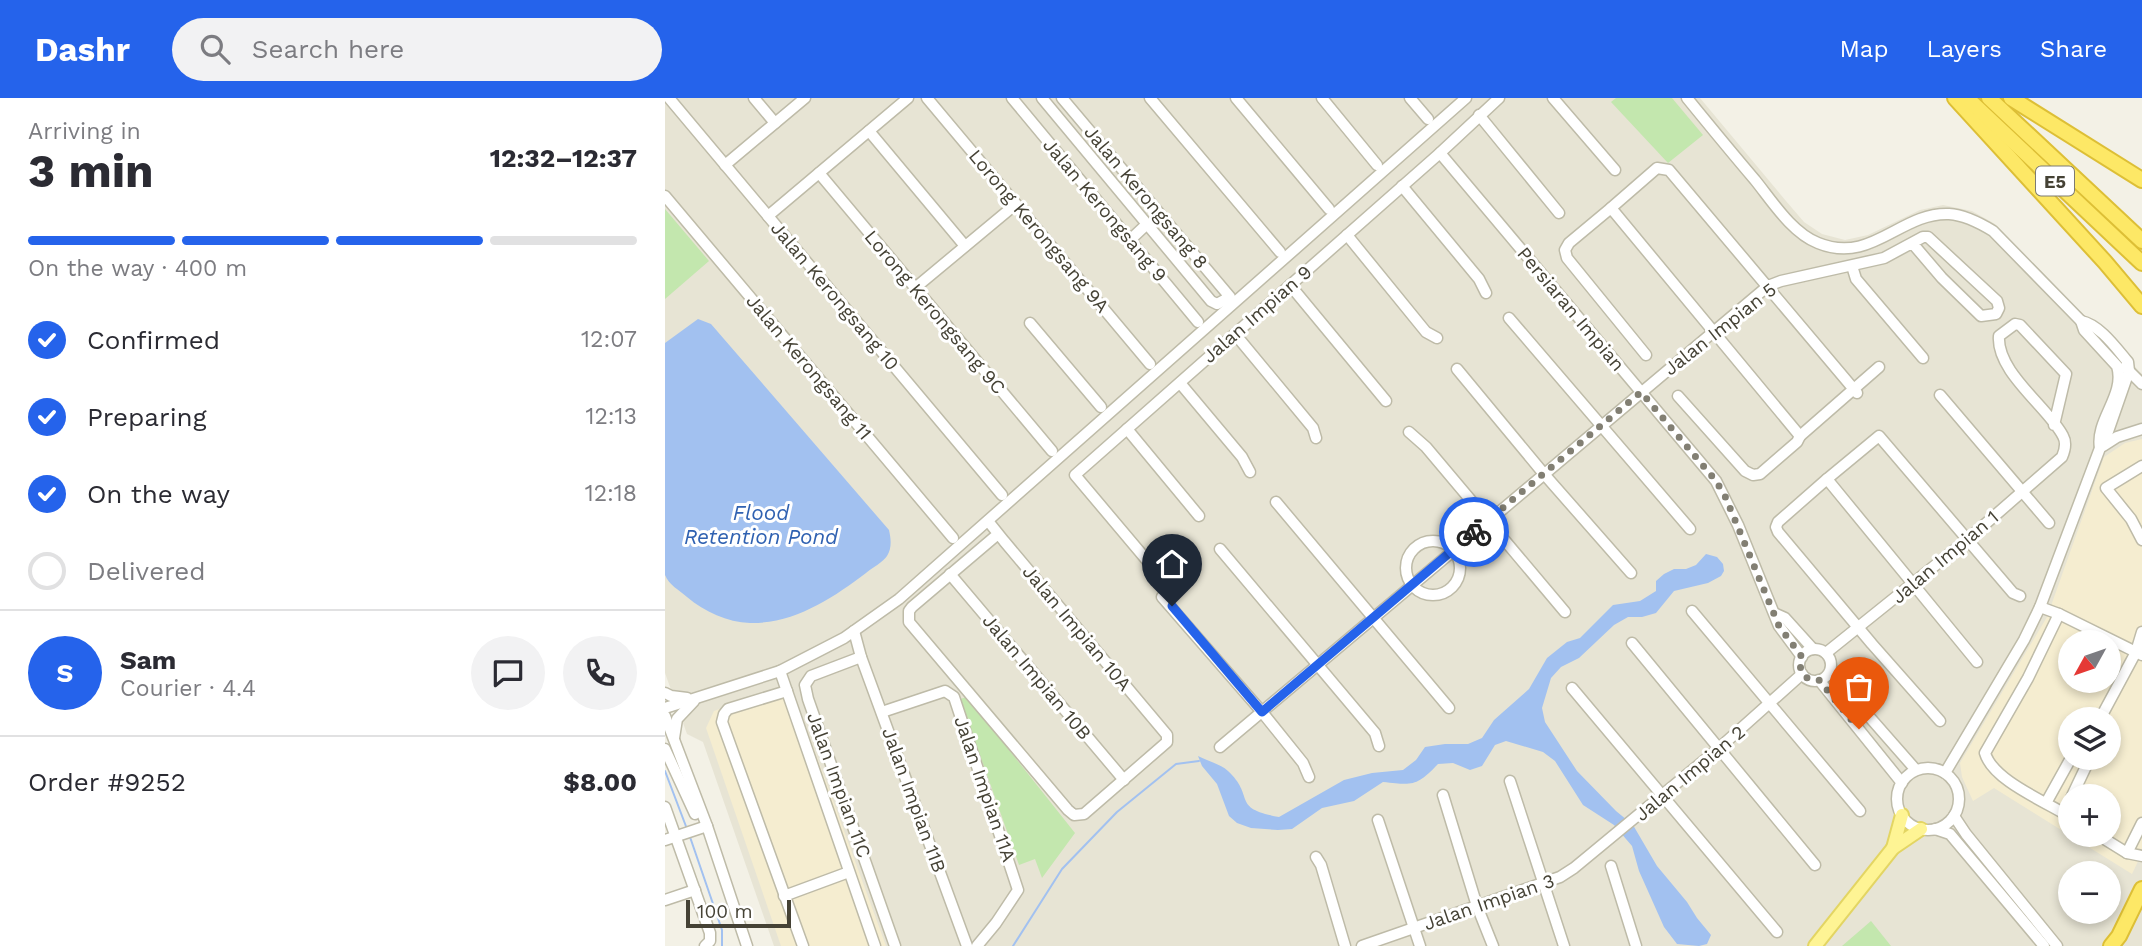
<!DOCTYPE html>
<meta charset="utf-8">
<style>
body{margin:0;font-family:"Work Sans",sans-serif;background:#f2f2f3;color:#2b2b33;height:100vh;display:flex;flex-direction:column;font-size:26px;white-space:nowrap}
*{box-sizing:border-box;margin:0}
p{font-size:23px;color:#7c7c81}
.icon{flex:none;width:38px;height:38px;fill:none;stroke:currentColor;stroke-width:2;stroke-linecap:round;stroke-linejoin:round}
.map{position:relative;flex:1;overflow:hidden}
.panel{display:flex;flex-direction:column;background:#fff;width:665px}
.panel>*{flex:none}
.needle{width:46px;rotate:230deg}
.tools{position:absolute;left:1393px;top:532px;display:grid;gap:14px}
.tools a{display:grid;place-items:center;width:63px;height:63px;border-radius:50%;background:#fff;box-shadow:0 4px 10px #0003;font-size:35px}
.scale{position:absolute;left:21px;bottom:18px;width:105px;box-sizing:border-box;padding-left:7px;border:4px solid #454235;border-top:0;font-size:19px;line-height:24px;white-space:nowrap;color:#454235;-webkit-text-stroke:5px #fff;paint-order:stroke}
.pin{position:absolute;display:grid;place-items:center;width:60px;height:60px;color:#fff;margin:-72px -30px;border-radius:50% 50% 50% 0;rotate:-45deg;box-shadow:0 0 7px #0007}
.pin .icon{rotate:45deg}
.courier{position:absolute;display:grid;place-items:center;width:70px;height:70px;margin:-35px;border:5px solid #2563eb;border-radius:50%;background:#fff;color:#222;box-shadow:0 2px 9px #0007}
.summary em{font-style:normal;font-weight:700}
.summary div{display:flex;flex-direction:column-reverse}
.summary{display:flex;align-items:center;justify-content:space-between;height:119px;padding:0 28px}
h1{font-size:46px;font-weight:700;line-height:52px}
.bar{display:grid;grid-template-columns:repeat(4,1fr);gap:10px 7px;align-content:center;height:84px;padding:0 28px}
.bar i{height:9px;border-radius:5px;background:#e1e1e2}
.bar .selected{background:#2563eb}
.bar p{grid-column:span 4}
.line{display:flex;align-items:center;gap:18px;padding:0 28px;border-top:2px solid #e1e1e2}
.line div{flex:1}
.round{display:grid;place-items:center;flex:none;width:74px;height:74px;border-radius:37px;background:#f2f2f3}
ol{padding:0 28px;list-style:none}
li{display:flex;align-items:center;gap:21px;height:77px}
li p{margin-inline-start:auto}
li .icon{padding:7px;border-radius:50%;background:#2563eb;color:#fff;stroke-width:4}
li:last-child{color:#7c7c81}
li i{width:38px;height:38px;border:4px solid #e1e1e2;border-radius:50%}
header{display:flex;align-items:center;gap:42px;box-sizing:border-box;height:98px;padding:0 35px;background:#2563eb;color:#fff}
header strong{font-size:33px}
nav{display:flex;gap:38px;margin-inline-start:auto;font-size:24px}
.search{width:490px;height:63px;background:#f2f2f3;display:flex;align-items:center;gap:18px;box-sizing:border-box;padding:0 24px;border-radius:38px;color:#7c7c81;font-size:26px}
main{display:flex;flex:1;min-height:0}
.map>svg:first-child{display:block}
.residential{fill:#e7e4d4;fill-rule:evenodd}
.commercial{fill:#f5edd0;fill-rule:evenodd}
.green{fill:#c3e7ae}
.water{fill:#a2c1f0}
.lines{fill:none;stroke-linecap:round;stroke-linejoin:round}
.stream{stroke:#a2c1f0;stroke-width:2}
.minor-casing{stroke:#bebba8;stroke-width:13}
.major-casing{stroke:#e3d563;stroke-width:16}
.highway-casing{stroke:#ddbf36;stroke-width:18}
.minor{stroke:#fff;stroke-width:10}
.major{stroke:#fef494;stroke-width:12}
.highway{stroke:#fde866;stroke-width:14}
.done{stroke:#827f73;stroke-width:7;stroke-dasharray:0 12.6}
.route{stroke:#2563eb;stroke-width:9}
.labels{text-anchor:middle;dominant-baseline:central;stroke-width:6;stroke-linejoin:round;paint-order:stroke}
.shield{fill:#fff;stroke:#7d7b72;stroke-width:2}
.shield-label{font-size:18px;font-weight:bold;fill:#454235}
.street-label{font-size:19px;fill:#454235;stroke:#fff}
.water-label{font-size:21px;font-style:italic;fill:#2f61b1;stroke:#fff}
</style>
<header>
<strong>Dashr</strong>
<div class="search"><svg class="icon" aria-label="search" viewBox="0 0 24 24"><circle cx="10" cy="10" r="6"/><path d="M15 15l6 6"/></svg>Search here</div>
<nav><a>Map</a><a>Layers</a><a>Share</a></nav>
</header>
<main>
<section class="panel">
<div class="summary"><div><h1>3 min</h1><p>Arriving in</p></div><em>12:32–12:37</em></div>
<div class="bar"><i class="selected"></i><i class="selected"></i><i class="selected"></i><i></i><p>On the way · 400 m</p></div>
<ol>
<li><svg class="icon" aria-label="check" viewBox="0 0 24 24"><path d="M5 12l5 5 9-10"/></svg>Confirmed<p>12:07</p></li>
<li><svg class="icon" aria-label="check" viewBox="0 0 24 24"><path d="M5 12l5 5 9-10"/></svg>Preparing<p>12:13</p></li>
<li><svg class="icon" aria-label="check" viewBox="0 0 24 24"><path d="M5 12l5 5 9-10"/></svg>On the way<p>12:18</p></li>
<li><i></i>Delivered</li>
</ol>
<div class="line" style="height:126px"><b class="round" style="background:#2563eb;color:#fff">S</b><div><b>Sam</b><p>Courier · 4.4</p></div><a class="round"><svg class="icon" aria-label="chat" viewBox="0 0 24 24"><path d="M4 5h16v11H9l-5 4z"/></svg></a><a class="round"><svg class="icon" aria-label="phone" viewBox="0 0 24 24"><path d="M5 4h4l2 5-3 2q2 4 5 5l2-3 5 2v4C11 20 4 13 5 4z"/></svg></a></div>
<div class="line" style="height:91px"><div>Order #9252</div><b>$8.00</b></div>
</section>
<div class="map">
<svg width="1477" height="848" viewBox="0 0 1477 848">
<rect width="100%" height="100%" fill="#f3f1e6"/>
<path class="residential" d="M 0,0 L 1035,0 L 1121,103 L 1139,124 L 1157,136 L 1180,142 L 1203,137 L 1255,112 L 1278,107 L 1307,113 L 1330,126 L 1477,276 L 1477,848 L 109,848 L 38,644 L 22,636 L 0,575 ZM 1405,544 L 1444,544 L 1444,583 L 1405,583 ZM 1405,621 L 1444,621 L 1444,660 L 1405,660 ZM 1405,698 L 1444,698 L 1444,737 L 1405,737 ZM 1405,775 L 1444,775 L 1444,814 L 1405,814 Z"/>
<g class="commercial">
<path d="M 1477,341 L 1477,755 L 1467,776 L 1329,690 L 1308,703 L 1297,679 L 1295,665 L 1382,519 L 1439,359 L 1460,345 ZM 1405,544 L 1444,544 L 1444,583 L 1405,583 ZM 1405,621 L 1444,621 L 1444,660 L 1405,660 ZM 1405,698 L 1444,698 L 1444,737 L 1405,737 Z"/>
<path d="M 125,585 L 221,848 L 116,848 L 41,630 L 49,613 Z"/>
</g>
<g class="green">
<path d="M 951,0 L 1007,0 L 1038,37 L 1003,65 L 946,4 Z"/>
<path d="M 0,111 L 44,163 L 0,201 Z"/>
<path d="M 302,599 L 410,735 L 377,780 L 370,761 L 354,767 L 295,601 Z"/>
<path d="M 1206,823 L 1226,848 L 1177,848 Z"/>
</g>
<g class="water">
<path d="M 33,221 L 46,226 L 224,432 C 226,441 227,450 222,458 C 218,464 207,470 201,475 C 168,500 129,526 85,525 C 62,524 40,514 22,499 C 14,492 4,487 0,477 L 0,245 Z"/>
<path d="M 1041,456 L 1052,459 L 1058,466 L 1059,473 L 1056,478 L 1043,485 L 1009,493 L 991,515 L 977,519 L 963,519 L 949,527 L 914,560 L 896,569 L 886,580 L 877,610 L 880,624 L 912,673 L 951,713 L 968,727 L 992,768 L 1022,804 L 1032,820 L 1046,837 L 1042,846 L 1034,848 L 1012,846 L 999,829 L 974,773 L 967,748 L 949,727 L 918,707 L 890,663 L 878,654 L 841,643 L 830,647 L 817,668 L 805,672 L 788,665 L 773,666 C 751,689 748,687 718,684 L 689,703 L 657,710 L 627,731 L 613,732 L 586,730 L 572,725 L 564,718 L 552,686 L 537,668 L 533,658 C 542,663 556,666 563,673 C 591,699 565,710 614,719 L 679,682 L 707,675 L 738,672 L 751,662 L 760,649 L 780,646 L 803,646 L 817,640 L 829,622 L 864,591 L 882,560 L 902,544 L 915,540 L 948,507 L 975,503 L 991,493 L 991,483 L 999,476 L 1009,471 L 1021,471 L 1031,467 Z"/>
</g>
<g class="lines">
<g class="stream">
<path d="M 0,673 L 22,731"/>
<path d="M 25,739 L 57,832 L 57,848"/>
<path d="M 348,848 L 397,771 L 452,714 L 511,666 L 534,663"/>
</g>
<g class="minor-casing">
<g id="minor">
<path d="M 4,0 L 337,397"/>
<path d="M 89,0 L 110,25"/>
<path d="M 262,0 L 485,266"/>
<path d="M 347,0 L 533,224"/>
<path d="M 377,0 L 546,203 L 552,206 L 565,199 L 397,0"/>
<path d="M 485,0 L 615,154"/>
<path d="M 571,0 L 664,111"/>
<path d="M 657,0 L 712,67"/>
<path d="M 745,0 L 763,21"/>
<path d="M 888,0 L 950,72"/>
<path d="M 1022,0 C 1044,27 1067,55 1090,82 C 1107,103 1127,135 1153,145 C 1207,167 1235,114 1284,116 C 1300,117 1315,125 1328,133 L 1416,223 L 1419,232 L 1452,268 C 1461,297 1430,322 1435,350"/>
<path d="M 814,17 L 894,115"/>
<path d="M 204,33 L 300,148"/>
<path d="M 775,55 L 1051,383 L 1073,427 L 1114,528 L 1137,559"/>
<path d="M 60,67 L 140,0"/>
<path d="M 154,75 L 387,353"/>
<path d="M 737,88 L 814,181 L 821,195"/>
<path d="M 0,98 L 288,440"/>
<path d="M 946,110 L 992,70 L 1004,72 L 1192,295"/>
<path d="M 103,118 L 243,0"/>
<path d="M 682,137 L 761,234 L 772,240"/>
<path d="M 465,142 L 482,126"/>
<path d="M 1187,168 L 1191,181 L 1258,260"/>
<path d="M 625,187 L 721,303"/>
<path d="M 250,190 L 351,106"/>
<path d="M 844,220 L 1025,431"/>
<path d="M 365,225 L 436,309"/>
<path d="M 570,236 L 648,330 L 651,340"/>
<path d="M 981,257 L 902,160 L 900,152 L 904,145 L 946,110 L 1135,338 L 1132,344 L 1095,376 L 1088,377 L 1080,373 L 1013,298"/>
<path d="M 1460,269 L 1477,286"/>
<path d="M 792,271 L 879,376 L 966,475"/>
<path d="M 515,285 L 577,359 L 585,374"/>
<path d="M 1275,297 L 1384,425"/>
<path d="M 462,331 L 534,418"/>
<path d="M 744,334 L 761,349 L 900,514"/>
<path d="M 1135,338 L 1214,269"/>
<path d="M 1438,348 L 1452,339 L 1477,331"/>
<path d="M 1477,368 L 1441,390 L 1466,421 L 1477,442"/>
<path d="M 1162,381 L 1214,338 L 1348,495 L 1355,498"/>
<path d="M 611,404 L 784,610"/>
<path d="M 323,423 L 339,443 L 502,637 L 502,644 L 419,716 L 409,717 L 403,712 L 244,524 L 244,513 L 247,509 L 333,436"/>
<circle cx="768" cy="470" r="27"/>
<path d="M 555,451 L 710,635 L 714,648"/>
<path d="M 485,466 L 410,377 L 775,55 L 834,0"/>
<path d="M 285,476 L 459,682"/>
<path d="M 497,499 L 597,614 L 638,665 L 644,679"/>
<path d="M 1375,509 L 1394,516 L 1477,557"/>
<path d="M 1027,513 L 1195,713"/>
<path d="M 1111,516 L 1120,520 L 1148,551"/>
<path d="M 1394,516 L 1363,580 L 1320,655 C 1328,683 1382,704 1405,719"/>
<path d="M 189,533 L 196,559 L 302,848"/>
<path d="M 967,545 L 1150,767"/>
<circle cx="1150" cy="567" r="16"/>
<path d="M 1161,555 L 1303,441 L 1397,359 C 1400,352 1402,345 1398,338 C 1384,310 1331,274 1334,238 L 1350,226 L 1355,227 L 1401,276 L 1389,327"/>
<path d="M 196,559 L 146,578 L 140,587 L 143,601 L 230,848"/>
<path d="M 115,573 L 210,848"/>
<path d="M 1165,574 L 1251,672"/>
<path d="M 1154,582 L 1237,685"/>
<path d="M 907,590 L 1112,834"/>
<path d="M 122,593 L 63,611 L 59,616 L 57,624 L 138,848"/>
<path d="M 0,595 L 6,598 L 22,600"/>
<path d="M 0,610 L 115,573 L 179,540 L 234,501 L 801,0"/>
<path d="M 217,614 L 280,593 L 289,599 L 353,792 L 331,825 L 312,848"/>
<path d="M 0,618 L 42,728 L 82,848"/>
<path d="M 1435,621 L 1471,554 L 1477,534"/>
<path d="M 1275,623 L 1207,546 L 1113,434 L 1111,429 L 1113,424 L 1162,381 L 1312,564"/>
<path d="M 9,640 L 12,621 L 29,603"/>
<path d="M 555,649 L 1103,188 L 1116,183 L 1219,160 L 1258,139 L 1263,139 L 1332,203 L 1334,210 L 1331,216 L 1316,218 L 1277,180 L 1248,146"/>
<path d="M 0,651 L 30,716"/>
<circle cx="1263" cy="701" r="31"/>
<path d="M 1280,675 L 1359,542 L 1375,509 L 1435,350 L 1440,342 L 1464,273 L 1463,264 C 1451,250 1435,227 1416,223"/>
<path d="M 845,683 L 899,848"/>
<path d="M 778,697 L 812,808 L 828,848"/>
<path d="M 1407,698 L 1425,660"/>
<path d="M 1381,705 L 1406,660"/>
<path d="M 0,709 L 45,835 L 45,843 L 40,848"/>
<path d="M 1289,718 L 1301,736 L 1392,848"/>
<path d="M 713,722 L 755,848"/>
<path d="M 1270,731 L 1285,736 L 1379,848"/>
<path d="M 1433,737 L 1462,755 L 1477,758"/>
<path d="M 0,742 L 42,728"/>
<path d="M 1462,755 L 1477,725"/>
<path d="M 651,759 L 656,767 L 680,848"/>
<path d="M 946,768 L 971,848"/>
<path d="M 119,798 L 184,774"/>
<path d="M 0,802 L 30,792"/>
<path d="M 697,848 L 895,779 L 909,770 L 1053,651 L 1137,576"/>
</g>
</g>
<g class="major-casing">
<g id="major">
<path d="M 1228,750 L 1237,717"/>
<path d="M 1150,848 L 1228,750 L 1256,731"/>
</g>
</g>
<g class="highway-casing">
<g id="highway">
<path d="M 1290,0 L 1440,164 L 1477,208"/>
<path d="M 1302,0 L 1477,165"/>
<path d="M 1324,0 L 1477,143"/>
<path d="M 1346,0 L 1477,82"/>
<path d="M 1446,848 L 1454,838 L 1477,791"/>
</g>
</g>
<use href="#minor" class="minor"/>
<use href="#major" class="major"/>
<use href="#highway" class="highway"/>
</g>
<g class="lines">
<path class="done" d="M 809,434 L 976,294 L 1051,383 L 1060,398 L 1114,528 L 1137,559 C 1132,573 1139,583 1154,582 L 1194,631"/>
<path class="route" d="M 507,508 L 597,614 L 809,434"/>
</g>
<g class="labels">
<rect class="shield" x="1371" y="68.5" width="38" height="29" rx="5"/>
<g class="shield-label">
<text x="1390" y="83">E5</text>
</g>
<g class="street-label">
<text transform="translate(481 99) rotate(50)">Jalan Kerongsang 8</text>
<text transform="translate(440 112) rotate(50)">Jalan Kerongsang 9</text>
<text transform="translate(374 133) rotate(50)">Lorong Kerongsang 9A</text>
<text transform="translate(170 198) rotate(50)">Jalan Kerongsang 10</text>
<text transform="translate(906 211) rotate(50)">Persiaran Impian</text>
<text transform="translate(270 214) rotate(50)">Lorong Kerongsang 9C</text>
<text transform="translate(592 216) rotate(-41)">Jalan Impian 9</text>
<text transform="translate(1055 231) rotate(-38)">Jalan Impian 5</text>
<text transform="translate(144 269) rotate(50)">Jalan Kerongsang 11</text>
<text transform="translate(1280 459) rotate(-40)">Jalan Impian 1</text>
<text transform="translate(412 530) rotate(50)">Jalan Impian 10A</text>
<text transform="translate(372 579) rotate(50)">Jalan Impian 10B</text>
<text transform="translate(1025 675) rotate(-40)">Jalan Impian 2</text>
<text transform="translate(174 687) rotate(70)">Jalan Impian 11C</text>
<text transform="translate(320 691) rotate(71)">Jalan Impian 11A</text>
<text transform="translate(249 702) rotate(70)">Jalan Impian 11B</text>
<text transform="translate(824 804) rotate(-19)">Jalan Impian 3</text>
</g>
<g class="water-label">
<text x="96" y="414">Flood<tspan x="96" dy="24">Retention Pond</tspan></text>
</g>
</g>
</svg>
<div class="tools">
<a><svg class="needle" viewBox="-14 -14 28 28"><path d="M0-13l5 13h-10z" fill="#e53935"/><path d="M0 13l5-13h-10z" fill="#7c7c81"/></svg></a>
<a><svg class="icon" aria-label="layers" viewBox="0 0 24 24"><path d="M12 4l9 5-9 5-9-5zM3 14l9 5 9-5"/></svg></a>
<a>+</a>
<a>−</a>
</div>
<div class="scale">100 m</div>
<div class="pin" style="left:1194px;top:631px;background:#ea580c"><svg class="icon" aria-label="bag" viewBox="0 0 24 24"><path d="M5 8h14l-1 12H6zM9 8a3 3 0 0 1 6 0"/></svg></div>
<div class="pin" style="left:507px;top:508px;background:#1f2937"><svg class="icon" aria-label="home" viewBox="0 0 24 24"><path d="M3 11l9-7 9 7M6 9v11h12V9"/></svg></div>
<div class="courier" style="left:809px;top:434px"><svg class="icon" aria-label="bike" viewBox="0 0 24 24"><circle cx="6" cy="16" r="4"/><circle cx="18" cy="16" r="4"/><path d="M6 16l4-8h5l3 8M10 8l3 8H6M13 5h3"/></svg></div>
</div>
</main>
